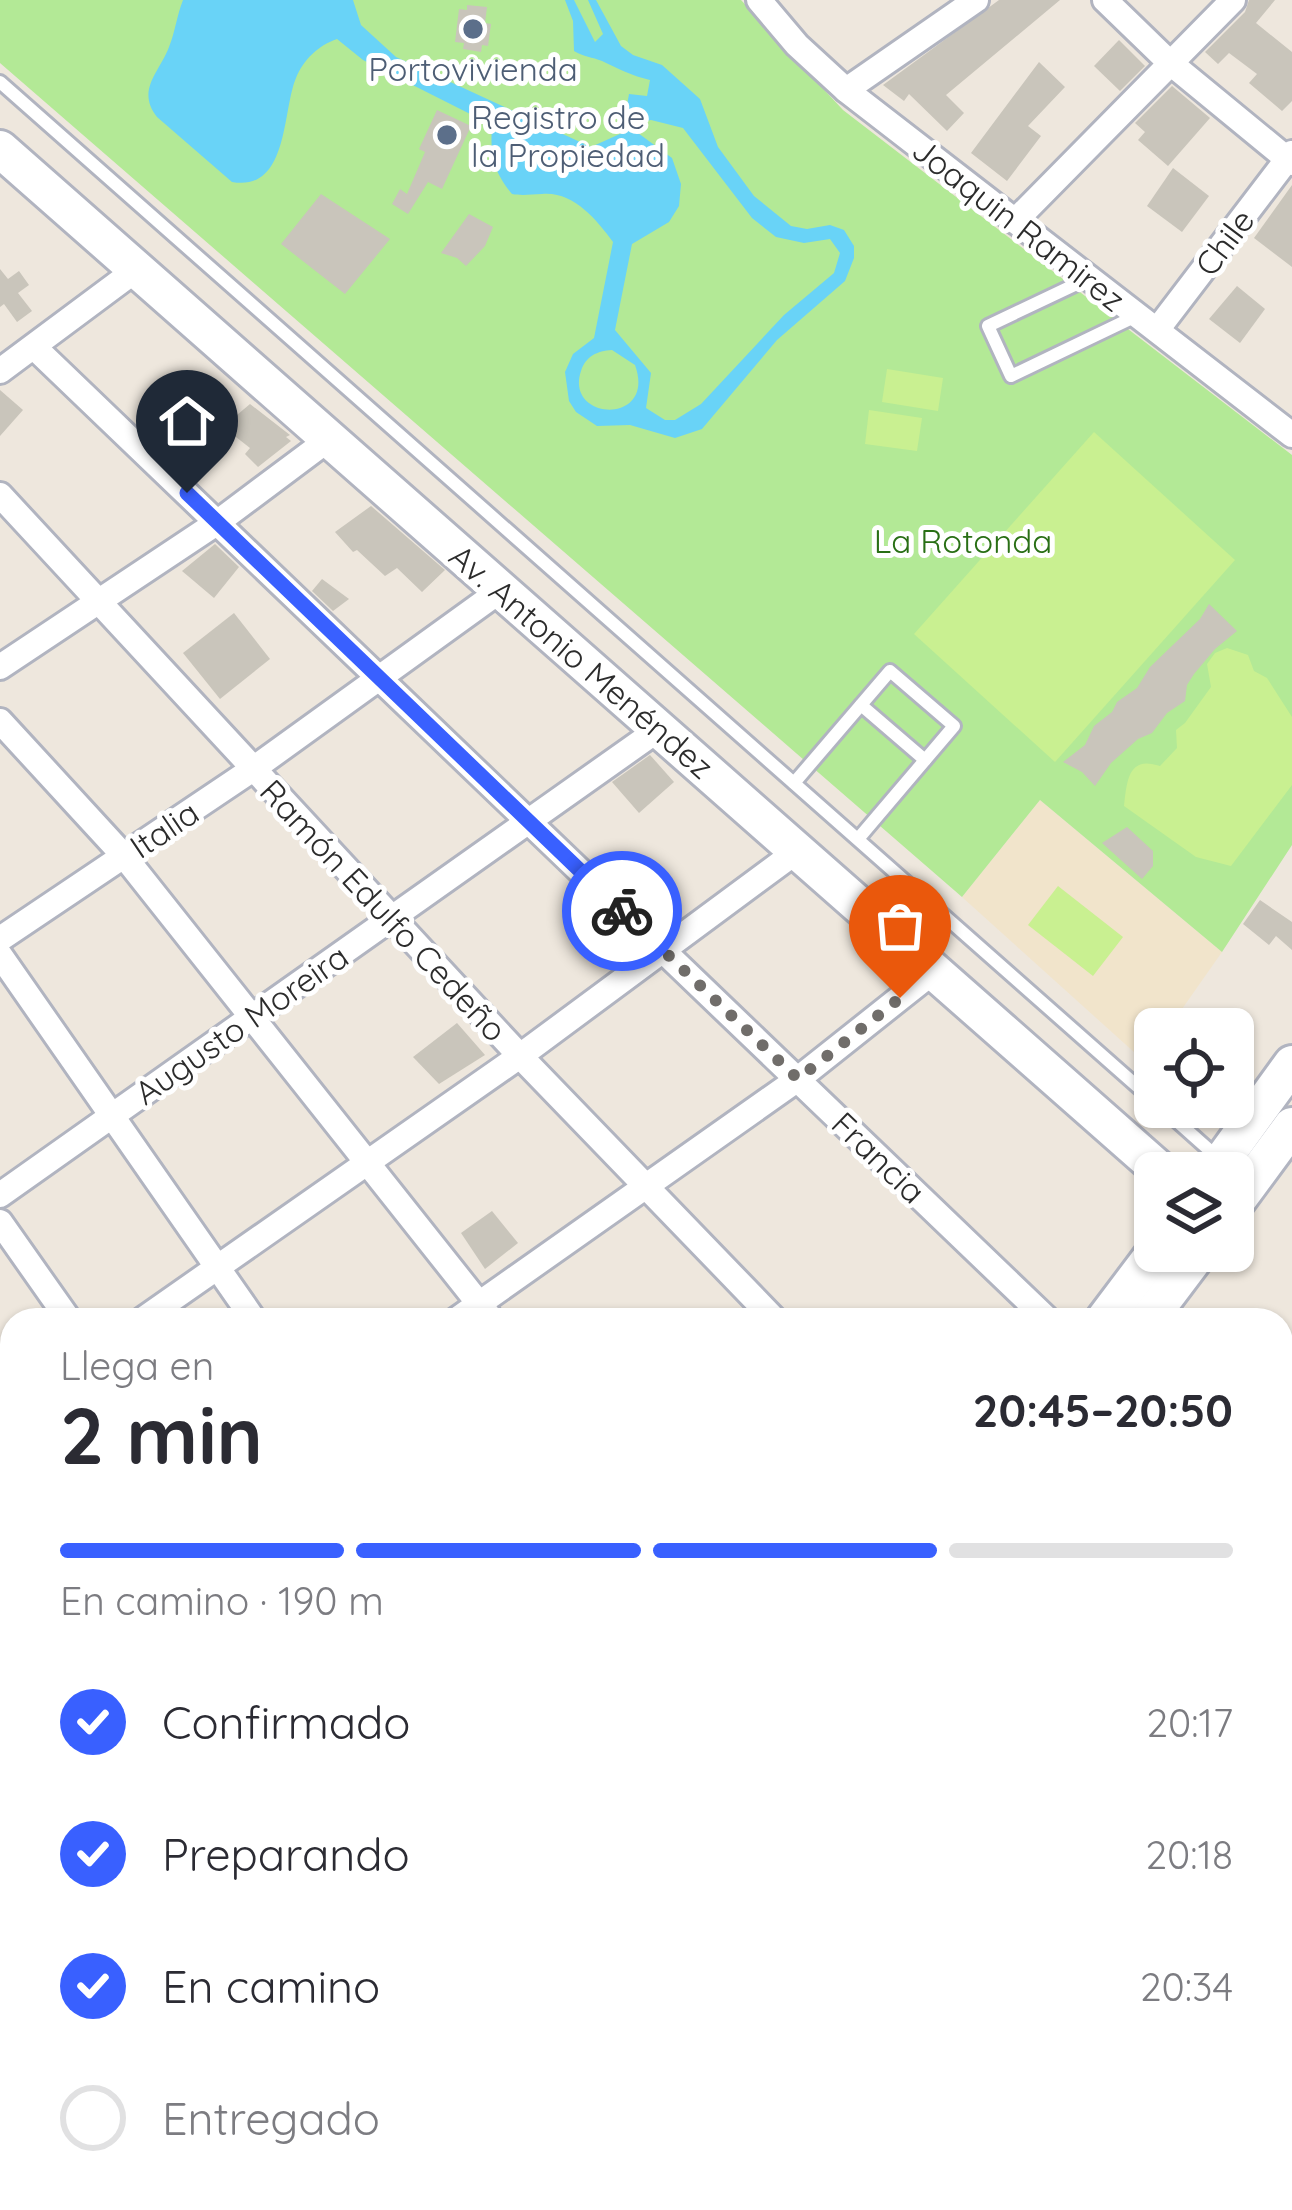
<!DOCTYPE html>
<html lang="es">
<meta charset="utf-8">
<style>
body{margin:0;font-family:Quicksand,sans-serif;background:#f7f7f7;color:#2b2b33;height:100vh;display:flex;flex-direction:column;font-size:45px;white-space:nowrap}
*{box-sizing:border-box;margin:0}
p{font-size:39px;color:#7c7c81}
.icon{flex:none;width:66px;height:66px;fill:none;stroke:currentColor;stroke-width:2;stroke-linecap:round;stroke-linejoin:round}
.map{position:relative;flex:1;overflow:hidden}
.details{position:absolute;left:0px;top:1308px;width:1293px;height:903px;display:flex;flex-direction:column;background:#fff;border-radius:36px 36px 0 0;box-shadow:0 3px 9px #0004}
.details>*{flex:none}
.tools{position:absolute;left:1134px;top:1008px;display:grid;gap:24px}
.tools a{display:grid;place-items:center;width:120px;height:120px;border-radius:18px;background:#fff;box-shadow:0 3px 9px #0004;font-size:60px}
.pin{position:absolute;display:grid;place-items:center;width:102px;height:102px;color:#fff;margin:-123px -51px;border-radius:50% 50% 50% 0;rotate:-45deg;box-shadow:0 0 12px #0007}
.pin .icon{rotate:45deg}
.courier{position:absolute;display:grid;place-items:center;width:120px;height:120px;margin:-60px;border:9px solid #3960ff;border-radius:50%;background:#fff;color:#222;box-shadow:0 3px 15px #0007}
.summary em{font-style:normal;font-weight:700}
.summary div{display:flex;flex-direction:column-reverse}
.summary{display:flex;align-items:center;justify-content:space-between;height:204px;padding:0 60px}
h1{font-size:78px;font-weight:700;line-height:90px}
.bar{display:grid;grid-template-columns:repeat(4,1fr);gap:18px 12px;align-content:center;height:144px;padding:0 60px}
.bar i{height:15px;border-radius:9px;background:#e1e1e2}
.bar .active{background:#3960ff}
.bar p{grid-column:span 4}
ol{padding:0 60px;list-style:none}
li{display:flex;align-items:center;gap:36px;height:132px}
li p{margin-inline-start:auto}
li .icon{padding:12px;border-radius:50%;background:#3960ff;color:#fff;stroke-width:4}
li:last-child{color:#7c7c81}
li i{width:66px;height:66px;border:6px solid #e1e1e2;border-radius:50%}
.map>svg:first-child{display:block}
.education{fill:#f1e4cb}
.green{fill:#b3e996}
.pitch{fill:#c9f091}
.water{fill:#69d3f7;fill-rule:evenodd}
.building{fill:#c9c5bb}
.lines{fill:none;stroke-linecap:round;stroke-linejoin:round}
.lane-casing{stroke:#b1b4c0;stroke-width:18}
.street-casing{stroke:#b1b4c0;stroke-width:30}
.secondary-casing{stroke:#b1b4c0;stroke-width:42}
.lane{stroke:#fff;stroke-width:12}
.street{stroke:#fff;stroke-width:24}
.secondary{stroke:#fff;stroke-width:36}
.done{stroke:#706d6a;stroke-width:12;stroke-dasharray:0 21.6}
.route{stroke:#3960ff;stroke-width:15}
.service-dot{fill:#5c6f8a;stroke:#fff;stroke-width:4.5}
.labels{text-anchor:middle;dominant-baseline:central;stroke-width:10;stroke-linejoin:round;paint-order:stroke}
.service-label{font-size:33px;fill:#4e5e75;stroke:#fff}
.street-label{font-size:33px;fill:#2c2c2c;stroke:#fff}
.park-label{font-size:33px;fill:#296f15;stroke:#fff}
</style>
<div class="map">
<svg width="1292" height="2210" viewBox="0 0 1292 2210">
<rect width="100%" height="100%" fill="#eee7dd"/>
<g class="education">
<path d="M 1040,800 L 1222,952 L 1168,1029 L 1155,1029 L 1155,1047 L 1145,1062 L 962,897 Z"/>
<path d="M 0,1502 L 12,1519 L 12,1608 L 0,1615 Z"/>
</g>
<path class="green" d="M 0,0 L 741,0 L 843,110 L 1292,455 L 1292,845 L 1222,952 L 1040,800 L 962,897 L 0,63 Z"/>
<g class="pitch">
<path d="M 887,369 L 943,378 L 938,411 L 882,402 Z"/>
<path d="M 869,410 L 922,418 L 917,451 L 865,444 Z"/>
<path d="M 1094,432 L 1235,560 L 1055,762 L 914,634 Z"/>
<path d="M 1227,648 L 1248,655 L 1254,671 L 1267,678 L 1292,717 L 1292,785 L 1231,866 L 1196,857 L 1124,806 C 1127,781 1128,755 1160,766 L 1177,748 L 1176,730 L 1185,723 L 1211,687 L 1207,664 L 1215,653 Z"/>
<path d="M 1058,886 L 1123,937 L 1093,976 L 1028,925 Z"/>
</g>
<path class="water" d="M 183,0 L 353,0 L 361,25 L 396,57 L 591,147 L 622,133 L 629,94 L 647,96 L 650,80 C 632,76 619,69 602,61 C 592,57 584,57 574,51 L 573,21 L 565,0 L 574,0 L 595,42 L 603,34 L 588,0 L 596,0 L 621,46 L 633,55 L 662,65 L 700,99 L 718,147 L 754,196 L 791,226 L 807,229 L 830,225 L 844,230 L 854,246 L 854,258 L 845,281 L 777,340 L 702,429 L 675,438 L 630,425 L 597,426 L 576,412 L 569,401 L 565,372 L 573,354 L 594,338 L 613,242 C 596,219 573,191 542,194 C 531,194 524,196 512,194 C 493,171 490,155 492,125 L 363,60 L 337,39 C 319,45 303,60 296,78 C 282,111 289,192 232,182 L 157,117 C 136,90 159,73 169,47 C 175,32 177,15 183,0 ZM 651,120 L 683,128 L 752,218 L 776,237 L 804,243 L 830,239 L 840,253 L 834,273 L 784,315 L 701,404 L 675,420 L 665,420 L 646,408 L 651,373 L 615,330 L 632,244 L 669,222 L 679,206 L 681,184 L 672,158 L 638,133 L 641,122 ZM 612,350 L 635,365 C 657,426 564,421 581,371 C 586,356 597,351 612,350 Z"/>
<g class="building">
<path d="M 999,0 L 1060,0 L 946,95 L 964,113 L 947,131 L 909,94 L 904,101 L 883,85 Z"/>
<path d="M 1249,0 L 1275,0 L 1256,23 L 1292,52 L 1292,101 L 1282,111 L 1249,83 L 1257,74 L 1229,53 L 1218,64 L 1205,52 L 1245,12 Z"/>
<path d="M 467,5 L 487,7 L 485,23 L 491,24 L 488,46 L 482,45 L 481,52 L 463,49 L 464,43 L 455,42 L 459,9 L 467,10 Z"/>
<path d="M 1119,40 L 1145,66 L 1120,91 L 1094,66 Z"/>
<path d="M 1039,62 L 1065,87 L 1028,126 L 1041,136 L 1007,181 L 971,153 Z"/>
<path d="M 1172,86 L 1210,118 L 1168,166 L 1138,140 L 1145,132 L 1135,123 Z"/>
<path d="M 437,110 L 471,126 L 442,189 L 428,182 L 408,214 L 392,204 L 400,189 L 407,194 L 425,152 L 419,149 Z"/>
<path d="M 1173,168 L 1209,196 L 1182,232 L 1147,206 Z"/>
<path d="M 1292,185 L 1292,267 L 1254,238 Z"/>
<path d="M 321,194 L 390,239 L 345,294 L 281,244 Z"/>
<path d="M 469,214 L 493,227 L 485,246 L 466,266 L 457,258 L 441,253 Z"/>
<path d="M 0,269 L 8,279 L 19,271 L 29,285 L 18,293 L 32,311 L 17,322 L 4,304 L 0,307 Z"/>
<path d="M 1237,286 L 1265,309 L 1240,343 L 1209,319 Z"/>
<path d="M 0,390 L 23,410 L 0,436 Z"/>
<path d="M 250,404 L 290,435 L 286,437 L 291,441 L 258,467 L 245,454 L 250,448 L 227,430 L 234,424 L 231,420 Z"/>
<path d="M 371,506 L 445,570 L 422,592 L 397,568 L 385,576 L 357,550 L 353,552 L 335,532 Z"/>
<path d="M 215,544 L 239,567 L 214,598 L 182,571 Z"/>
<path d="M 322,579 L 349,599 L 333,611 L 312,591 Z"/>
<path d="M 1209,604 L 1237,631 L 1215,649 L 1194,674 L 1187,685 L 1185,701 L 1167,713 L 1152,733 L 1138,739 L 1111,763 L 1095,786 L 1082,772 L 1063,762 L 1085,745 L 1094,726 L 1112,712 L 1117,702 L 1137,688 L 1150,667 L 1200,619 Z"/>
<path d="M 234,613 L 270,659 L 220,699 L 183,653 Z"/>
<path d="M 650,755 L 674,782 L 639,813 L 612,782 Z"/>
<path d="M 1127,827 L 1153,851 L 1153,866 L 1142,879 L 1102,843 Z"/>
<path d="M 1260,900 L 1292,922 L 1292,950 L 1276,936 L 1269,945 L 1243,924 Z"/>
<path d="M 457,1023 L 485,1055 L 439,1084 L 413,1057 Z"/>
<path d="M 492,1211 L 518,1243 L 485,1269 L 461,1233 Z"/>
</g>
<g class="lines">
<g class="lane-casing">
<g id="lane">
<path d="M 0,82 L 1155,1102"/>
<path d="M 1087,279 L 988,326 L 1011,376 L 1136,316"/>
<path d="M 861,705 L 925,760"/>
<path d="M 794,783 L 890,671 L 954,726 L 858,839"/>
<path d="M 1161,1107 L 1216,1156"/>
<path d="M 0,1996 L 12,2007"/>
</g>
</g>
<g class="street-casing">
<g id="street">
<path d="M 759,0 L 797,45 L 846,90 L 1292,435"/>
<path d="M 1105,0 L 1168,61 L 1292,163"/>
<path d="M 846,90 L 976,0"/>
<path d="M 1015,221 L 1233,0"/>
<path d="M 1157,330 L 1292,153"/>
<path d="M 34,347 L 1048,1320"/>
<path d="M 0,371 L 137,269"/>
<path d="M 0,495 L 520,1056 L 775,1320"/>
<path d="M 0,667 L 218,522 L 329,439"/>
<path d="M 0,721 L 124,856 L 492,1320"/>
<path d="M 0,939 L 253,769 L 501,590"/>
<path d="M 0,955 L 254,1320"/>
<path d="M 0,1195 L 659,729"/>
<path d="M 0,1222 L 69,1320"/>
<path d="M 142,1320 L 520,1056 L 797,851"/>
<path d="M 456,1320 L 798,1079 L 934,971"/>
<path d="M 0,1418 L 12,1410"/>
<path d="M 0,1476 L 12,1494"/>
<path d="M 0,1636 L 12,1627"/>
<path d="M 0,1678 L 12,1682"/>
<path d="M 1281,2007 L 1292,2030"/>
<path d="M 0,2096 L 12,2107"/>
<path d="M 551,2199 L 555,2210"/>
<path d="M 5,2210 L 16,2199"/>
</g>
</g>
<g class="secondary-casing">
<g id="secondary">
<path d="M 0,149 L 1163,1173"/>
<path d="M 1213,1173 L 1292,1064"/>
<path d="M 1233,1206 L 1292,1126"/>
<path d="M 1104,1320 L 1156,1251"/>
<path d="M 1148,1320 L 1200,1251"/>
<path d="M 245,2210 L 256,2199"/>
<path d="M 297,2210 L 309,2199"/>
</g>
</g>
<use href="#lane" class="lane"/>
<use href="#street" class="street"/>
<use href="#secondary" class="secondary"/>
</g>
<g class="lines">
<path class="done" d="M 622,911 L 798,1079 L 900,998"/>
<path class="route" d="M 187,493 L 622,911"/>
</g>
<g class="service-dot">
<circle cx="473" cy="29" r="12"/>
<circle cx="447" cy="135" r="12"/>
</g>
<g class="labels">
<g class="service-label">
<text x="473" y="68">Portovivienda</text>
<text x="471" y="116" text-anchor="start">Registro de<tspan x="471" dy="38">la Propiedad</tspan></text>
</g>
<g class="street-label">
<text transform="translate(1019 224) rotate(38)">Joaquin Ramirez</text>
<text transform="translate(1224 242) rotate(-53)">Chile</text>
<text transform="translate(582 661) rotate(41)">Av. Antonio Menéndez</text>
<text transform="translate(164 829) rotate(-34)">Italia</text>
<text transform="translate(384 910) rotate(47)">Ramón Edulfo Cedeño</text>
<text transform="translate(241 1024) rotate(-35)">Augusto Moreira</text>
<text transform="translate(879 1157) rotate(44)">Francia</text>
</g>
<g class="park-label">
<text x="963" y="540">La Rotonda</text>
</g>
</g>
</svg>
<div class="tools">
<a><svg class="icon" aria-label="locate" viewBox="0 0 24 24"><circle cx="12" cy="12" r="6"/><path d="M12 2v4M12 18v4M2 12h4M18 12h4"/></svg></a>
<a><svg class="icon" aria-label="layers" viewBox="0 0 24 24"><path d="M12 4l9 5-9 5-9-5zM3 14l9 5 9-5"/></svg></a>
</div>
<div class="pin" style="left:900px;top:998px;background:#ea580c"><svg class="icon" aria-label="bag" viewBox="0 0 24 24"><path d="M5 8h14l-1 12H6zM9 8a3 3 0 0 1 6 0"/></svg></div>
<div class="pin" style="left:187px;top:493px;background:#1f2937"><svg class="icon" aria-label="home" viewBox="0 0 24 24"><path d="M3 11l9-7 9 7M6 9v11h12V9"/></svg></div>
<div class="courier" style="left:622px;top:911px"><svg class="icon" aria-label="bike" viewBox="0 0 24 24"><circle cx="6" cy="16" r="4"/><circle cx="18" cy="16" r="4"/><path d="M6 16l4-8h5l3 8M10 8l3 8H6M13 5h3"/></svg></div>
<section class="details">
<div class="summary"><div><h1>2 min</h1><p>Llega en</p></div><em>20:45–20:50</em></div>
<div class="bar"><i class="active"></i><i class="active"></i><i class="active"></i><i></i><p>En camino · 190 m</p></div>
<ol>
<li><svg class="icon" aria-label="check" viewBox="0 0 24 24"><path d="M5 12l5 5 9-10"/></svg>Confirmado<p>20:17</p></li>
<li><svg class="icon" aria-label="check" viewBox="0 0 24 24"><path d="M5 12l5 5 9-10"/></svg>Preparando<p>20:18</p></li>
<li><svg class="icon" aria-label="check" viewBox="0 0 24 24"><path d="M5 12l5 5 9-10"/></svg>En camino<p>20:34</p></li>
<li><i></i>Entregado</li>
</ol>
</section>
</div>
